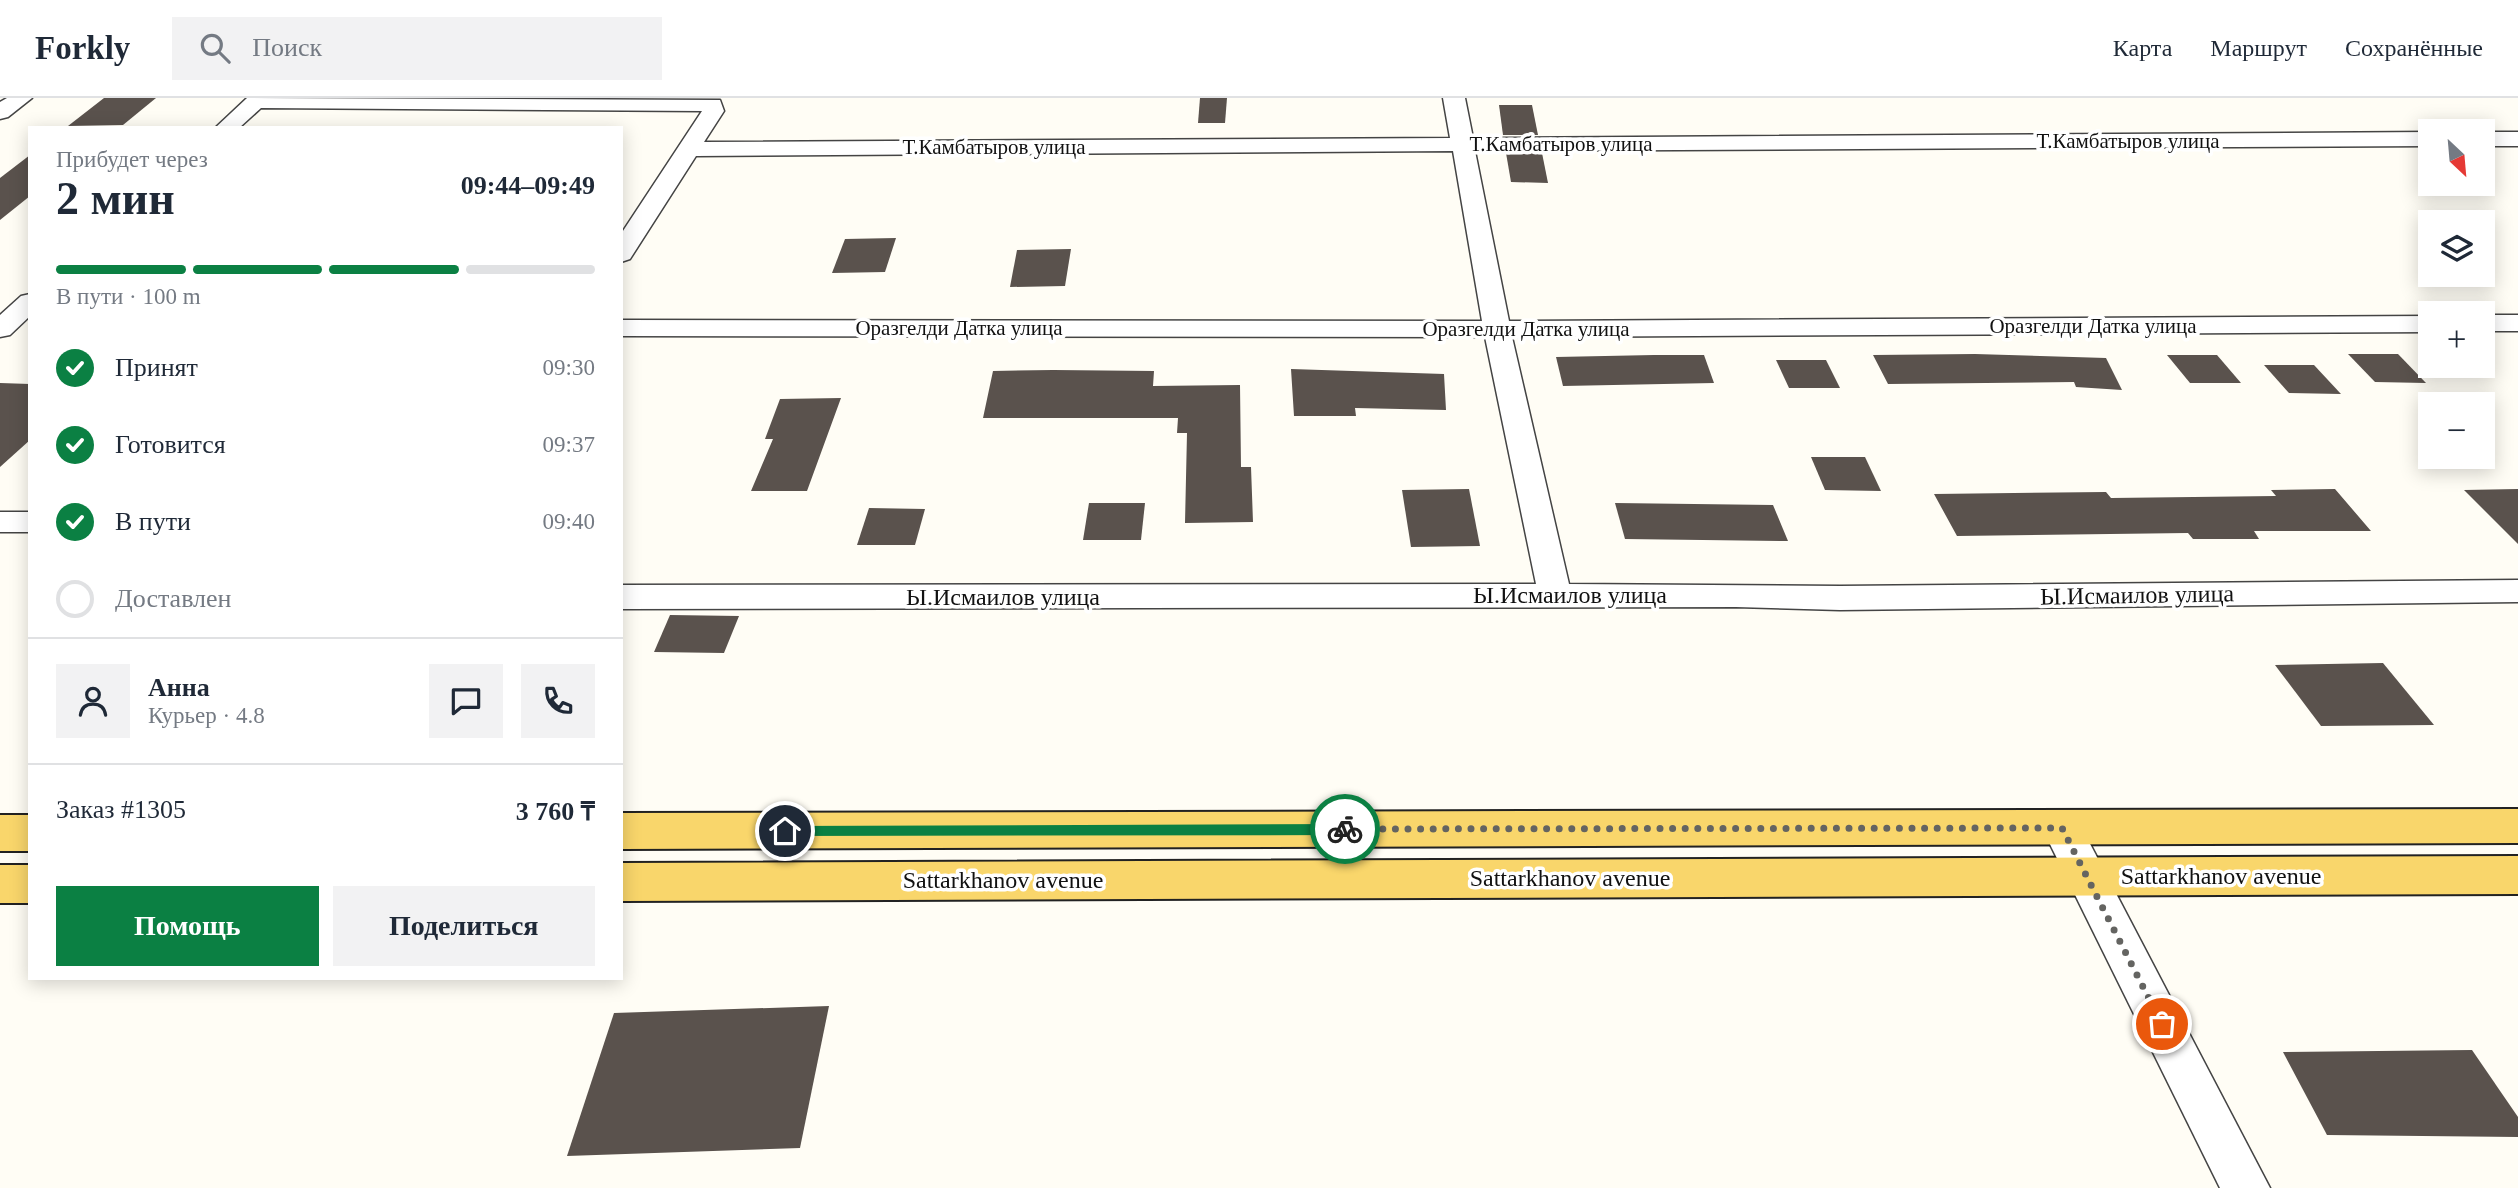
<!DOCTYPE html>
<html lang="ru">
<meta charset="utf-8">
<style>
body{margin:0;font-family:Georgia,serif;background:#f2f2f3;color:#1f2937;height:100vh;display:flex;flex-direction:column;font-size:26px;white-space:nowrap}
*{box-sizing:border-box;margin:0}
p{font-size:23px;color:#747a83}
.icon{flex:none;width:38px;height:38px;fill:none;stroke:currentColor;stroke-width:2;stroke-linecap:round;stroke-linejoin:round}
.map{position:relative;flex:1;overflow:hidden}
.side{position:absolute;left:28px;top:28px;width:595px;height:854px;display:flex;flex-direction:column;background:#fff;border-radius:0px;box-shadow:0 4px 18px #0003}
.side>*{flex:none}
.needle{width:46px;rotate:154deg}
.buttons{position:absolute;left:2418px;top:21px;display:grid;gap:14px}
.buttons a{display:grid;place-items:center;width:77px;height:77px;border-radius:0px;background:#fff;box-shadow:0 4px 18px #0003;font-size:35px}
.pin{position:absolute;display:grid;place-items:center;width:60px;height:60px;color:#fff;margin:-30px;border:4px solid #fff;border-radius:50%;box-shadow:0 2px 7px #0007}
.courier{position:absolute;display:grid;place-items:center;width:70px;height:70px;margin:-35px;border:5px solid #0b8043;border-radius:50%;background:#fff;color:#222;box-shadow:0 2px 9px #0007}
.summary em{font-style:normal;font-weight:700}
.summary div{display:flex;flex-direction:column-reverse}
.summary{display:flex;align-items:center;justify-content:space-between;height:119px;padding:0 28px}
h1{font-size:46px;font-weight:700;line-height:52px}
.bar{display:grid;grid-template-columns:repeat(4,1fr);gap:10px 7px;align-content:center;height:84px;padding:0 28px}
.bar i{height:9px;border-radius:5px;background:#e0e1e3}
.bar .current{background:#0b8043}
.bar p{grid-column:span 4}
.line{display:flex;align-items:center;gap:18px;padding:0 28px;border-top:2px solid #e0e1e3}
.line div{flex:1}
.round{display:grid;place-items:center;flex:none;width:74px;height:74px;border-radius:0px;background:#f2f2f3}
ol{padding:0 28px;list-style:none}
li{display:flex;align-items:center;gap:21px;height:77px}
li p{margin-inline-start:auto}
li .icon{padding:7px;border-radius:50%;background:#0b8043;color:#fff;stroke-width:4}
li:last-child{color:#747a83}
li i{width:38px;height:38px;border:4px solid #e0e1e3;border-radius:50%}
.action{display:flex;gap:14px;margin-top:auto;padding:14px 28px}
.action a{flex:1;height:80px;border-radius:0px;background:#0b8043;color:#fff;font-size:28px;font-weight:700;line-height:80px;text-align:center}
.action a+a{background:#f2f2f3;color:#1f2937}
header{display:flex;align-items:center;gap:42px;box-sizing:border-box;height:98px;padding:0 35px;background:#fff;border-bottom:2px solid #e0e1e3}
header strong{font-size:33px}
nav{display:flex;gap:38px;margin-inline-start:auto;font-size:24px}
.search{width:490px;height:63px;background:#f2f2f3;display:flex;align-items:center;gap:18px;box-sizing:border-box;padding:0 24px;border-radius:0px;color:#747a83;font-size:26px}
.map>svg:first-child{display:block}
.building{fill:#5a524d}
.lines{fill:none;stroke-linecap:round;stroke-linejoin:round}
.minor-casing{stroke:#444;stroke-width:3}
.major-casing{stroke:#222;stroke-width:4}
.minor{fill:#fff;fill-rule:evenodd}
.major{fill:#f9d66b;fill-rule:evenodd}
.route{fill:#0b8043}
.done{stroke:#646461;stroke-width:7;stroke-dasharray:0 12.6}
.labels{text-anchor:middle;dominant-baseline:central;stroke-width:7;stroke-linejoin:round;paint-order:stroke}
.far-street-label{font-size:21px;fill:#111;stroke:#fff}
.street-label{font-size:24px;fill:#111;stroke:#fff}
</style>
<header>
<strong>Forkly</strong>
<div class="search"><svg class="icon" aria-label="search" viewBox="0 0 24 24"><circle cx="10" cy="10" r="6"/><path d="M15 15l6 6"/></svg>Поиск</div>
<nav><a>Карта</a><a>Маршрут</a><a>Сохранённые</a></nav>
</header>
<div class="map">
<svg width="2518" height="1090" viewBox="0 0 2518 1090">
<rect width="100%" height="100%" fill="#fffdf5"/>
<g class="building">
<path d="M 104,0 L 156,0 L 123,27 L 68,28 Z"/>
<path d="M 1200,0 L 1227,0 L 1225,25 L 1198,25 Z"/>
<path d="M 1499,7 L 1532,7 L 1538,37 L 1503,37 Z"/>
<path d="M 1506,55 L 1542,55 L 1548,85 L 1511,84 Z"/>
<path d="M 30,57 L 30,98 L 0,122 L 0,80 Z"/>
<path d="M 896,140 L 885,174 L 832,175 L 845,141 Z"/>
<path d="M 1071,151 L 1065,188 L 1010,189 L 1017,152 Z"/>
<path d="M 1975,256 L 2106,260 L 2122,292 L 2076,289 L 2074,284 L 1888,286 L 1873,257 Z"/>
<path d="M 2348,256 L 2398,256 L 2426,285 L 2375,284 Z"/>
<path d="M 1654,257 L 1704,257 L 1714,285 L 1563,288 L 1556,259 Z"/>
<path d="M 2167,257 L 2217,257 L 2241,285 L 2190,285 Z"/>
<path d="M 1776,262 L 1826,262 L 1840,290 L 1789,290 Z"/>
<path d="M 2264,267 L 2314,267 L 2341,296 L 2289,295 Z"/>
<path d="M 1291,271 L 1444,276 L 1446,312 L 1355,310 L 1356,318 L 1294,318 Z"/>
<path d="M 1053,272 L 1154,273 L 1153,288 L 1240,287 L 1241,369 L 1251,369 L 1253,424 L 1185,425 L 1187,335 L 1177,335 L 1178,320 L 983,320 L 993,273 Z"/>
<path d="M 0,285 L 30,286 L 30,342 L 0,369 Z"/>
<path d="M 841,300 L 807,393 L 751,393 L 773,341 L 765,341 L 780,301 Z"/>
<path d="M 1811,359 L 1865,359 L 1881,393 L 1825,392 Z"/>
<path d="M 1469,391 L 1480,448 L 1411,449 L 1402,392 Z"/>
<path d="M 2335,391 L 2371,433 L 2254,433 L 2259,441 L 2193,441 L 2188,435 L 1957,438 L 1934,396 L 2106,394 L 2111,400 L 2276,398 L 2271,392 Z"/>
<path d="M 2518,391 L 2518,446 L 2464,392 Z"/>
<path d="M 1089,405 L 1145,405 L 1141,442 L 1083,442 Z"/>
<path d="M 1615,405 L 1773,407 L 1788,443 L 1625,441 Z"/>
<path d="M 869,410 L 925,411 L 915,447 L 857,447 Z"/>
<path d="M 670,517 L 739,518 L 724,555 L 654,554 Z"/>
<path d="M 2383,565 L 2434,627 L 2321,628 L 2275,567 Z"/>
<path d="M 829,908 L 800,1050 L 567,1058 L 614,915 Z"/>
<path d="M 2472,952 L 2518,1019 L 2518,1039 L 2327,1037 L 2283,954 Z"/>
</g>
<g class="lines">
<g class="minor-casing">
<g id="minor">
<path d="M 7,0 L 32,0 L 8,19 L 0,21 L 0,4 Z"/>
<path d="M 247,0 L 720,2 L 724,13 L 704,44 L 1450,40 L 1443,0 L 1465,0 L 1473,40 L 2431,34 L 2431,48 L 1475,53 L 1509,223 L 2431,218 L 2431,234 L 1512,239 L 1569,486 L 1840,488 L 2518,482 L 2518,504 L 1840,512 L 1736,509 L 621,511 L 621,487 L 1536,486 L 1485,239 L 621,238 L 621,222 L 1482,223 L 1453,53 L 696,58 L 630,161 L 621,164 L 621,136 L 702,13 L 261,10 L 239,30 L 215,30 Z"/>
<rect x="2483" y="34" width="35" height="14"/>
<path d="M 30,196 L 30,218 L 10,237 L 0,239 L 0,217 L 21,198 Z"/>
<rect x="2483" y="217" width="35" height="16"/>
<rect x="0" y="414" width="30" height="20"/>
<path d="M 2062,714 L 2076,719 L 2270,1090 L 2220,1090 L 2042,730 L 2048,719 Z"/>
</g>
</g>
<g class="major-casing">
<g id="major">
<path d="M 2518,711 L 2518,745 L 621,751 L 621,715 Z"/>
<rect x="0" y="717" width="30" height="36"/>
<path d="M 2518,758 L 2518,796 L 621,803 L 621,765 Z"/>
<rect x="0" y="767" width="30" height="38"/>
</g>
</g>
<use href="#minor" class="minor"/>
<use href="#major" class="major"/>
</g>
<path class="route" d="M 1345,726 L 1352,731 L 1345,737 L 785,738 L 779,733 L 785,728 Z"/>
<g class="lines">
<path class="done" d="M 1345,731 L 2062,730 L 2162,926"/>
</g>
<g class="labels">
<g class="far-street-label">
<text x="2128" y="43">Т.Камбатыров улица</text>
<text x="1561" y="46">Т.Камбатыров улица</text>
<text x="994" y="49">Т.Камбатыров улица</text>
<text x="2093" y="228">Оразгелди Датка улица</text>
<text x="959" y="230">Оразгелди Датка улица</text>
<text x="1526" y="231">Оразгелди Датка улица</text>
</g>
<g class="street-label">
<text x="1570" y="497">Ы.Исмаилов улица</text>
<text transform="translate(2137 497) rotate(-1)">Ы.Исмаилов улица</text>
<text x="1003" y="499">Ы.Исмаилов улица</text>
<text x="2221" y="778">Sattarkhanov avenue</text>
<text x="1570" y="780">Sattarkhanov avenue</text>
<text x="1003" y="782">Sattarkhanov avenue</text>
</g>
</g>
</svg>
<div class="buttons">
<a><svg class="needle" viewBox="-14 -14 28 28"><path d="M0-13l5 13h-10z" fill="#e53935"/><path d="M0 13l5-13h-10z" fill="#747a83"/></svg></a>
<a><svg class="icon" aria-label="layers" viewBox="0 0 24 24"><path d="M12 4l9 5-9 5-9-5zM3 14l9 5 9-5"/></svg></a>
<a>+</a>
<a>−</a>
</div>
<div class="pin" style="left:2162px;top:926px;background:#ea580c"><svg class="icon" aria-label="bag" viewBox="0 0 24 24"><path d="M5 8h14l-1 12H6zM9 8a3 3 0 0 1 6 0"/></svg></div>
<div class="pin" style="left:785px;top:733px;background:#1f2937"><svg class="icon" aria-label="home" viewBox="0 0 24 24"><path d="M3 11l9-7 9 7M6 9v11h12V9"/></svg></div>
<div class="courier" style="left:1345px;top:731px"><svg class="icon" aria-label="bike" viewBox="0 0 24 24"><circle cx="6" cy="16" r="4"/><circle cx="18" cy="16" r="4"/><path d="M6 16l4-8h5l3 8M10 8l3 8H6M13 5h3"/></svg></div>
<section class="side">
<div class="summary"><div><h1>2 мин</h1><p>Прибудет через</p></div><em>09:44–09:49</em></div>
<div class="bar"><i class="current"></i><i class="current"></i><i class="current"></i><i></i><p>В пути · 100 m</p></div>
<ol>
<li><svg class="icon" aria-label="check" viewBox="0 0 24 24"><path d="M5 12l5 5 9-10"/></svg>Принят<p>09:30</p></li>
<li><svg class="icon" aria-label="check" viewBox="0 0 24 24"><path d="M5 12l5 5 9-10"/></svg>Готовится<p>09:37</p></li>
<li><svg class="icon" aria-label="check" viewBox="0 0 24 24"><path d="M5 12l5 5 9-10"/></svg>В пути<p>09:40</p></li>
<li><i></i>Доставлен</li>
</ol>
<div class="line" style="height:126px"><a class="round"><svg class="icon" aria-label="person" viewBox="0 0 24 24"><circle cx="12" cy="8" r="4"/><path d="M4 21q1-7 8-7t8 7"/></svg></a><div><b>Анна</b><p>Курьер · 4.8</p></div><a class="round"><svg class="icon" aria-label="chat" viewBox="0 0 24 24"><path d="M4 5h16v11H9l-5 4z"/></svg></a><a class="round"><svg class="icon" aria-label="phone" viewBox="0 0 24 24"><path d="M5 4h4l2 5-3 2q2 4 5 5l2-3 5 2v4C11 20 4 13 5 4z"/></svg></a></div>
<div class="line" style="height:91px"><div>Заказ #1305</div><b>3 760 ₸</b></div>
<div class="action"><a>Помощь</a><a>Поделиться</a></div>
</section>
</div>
